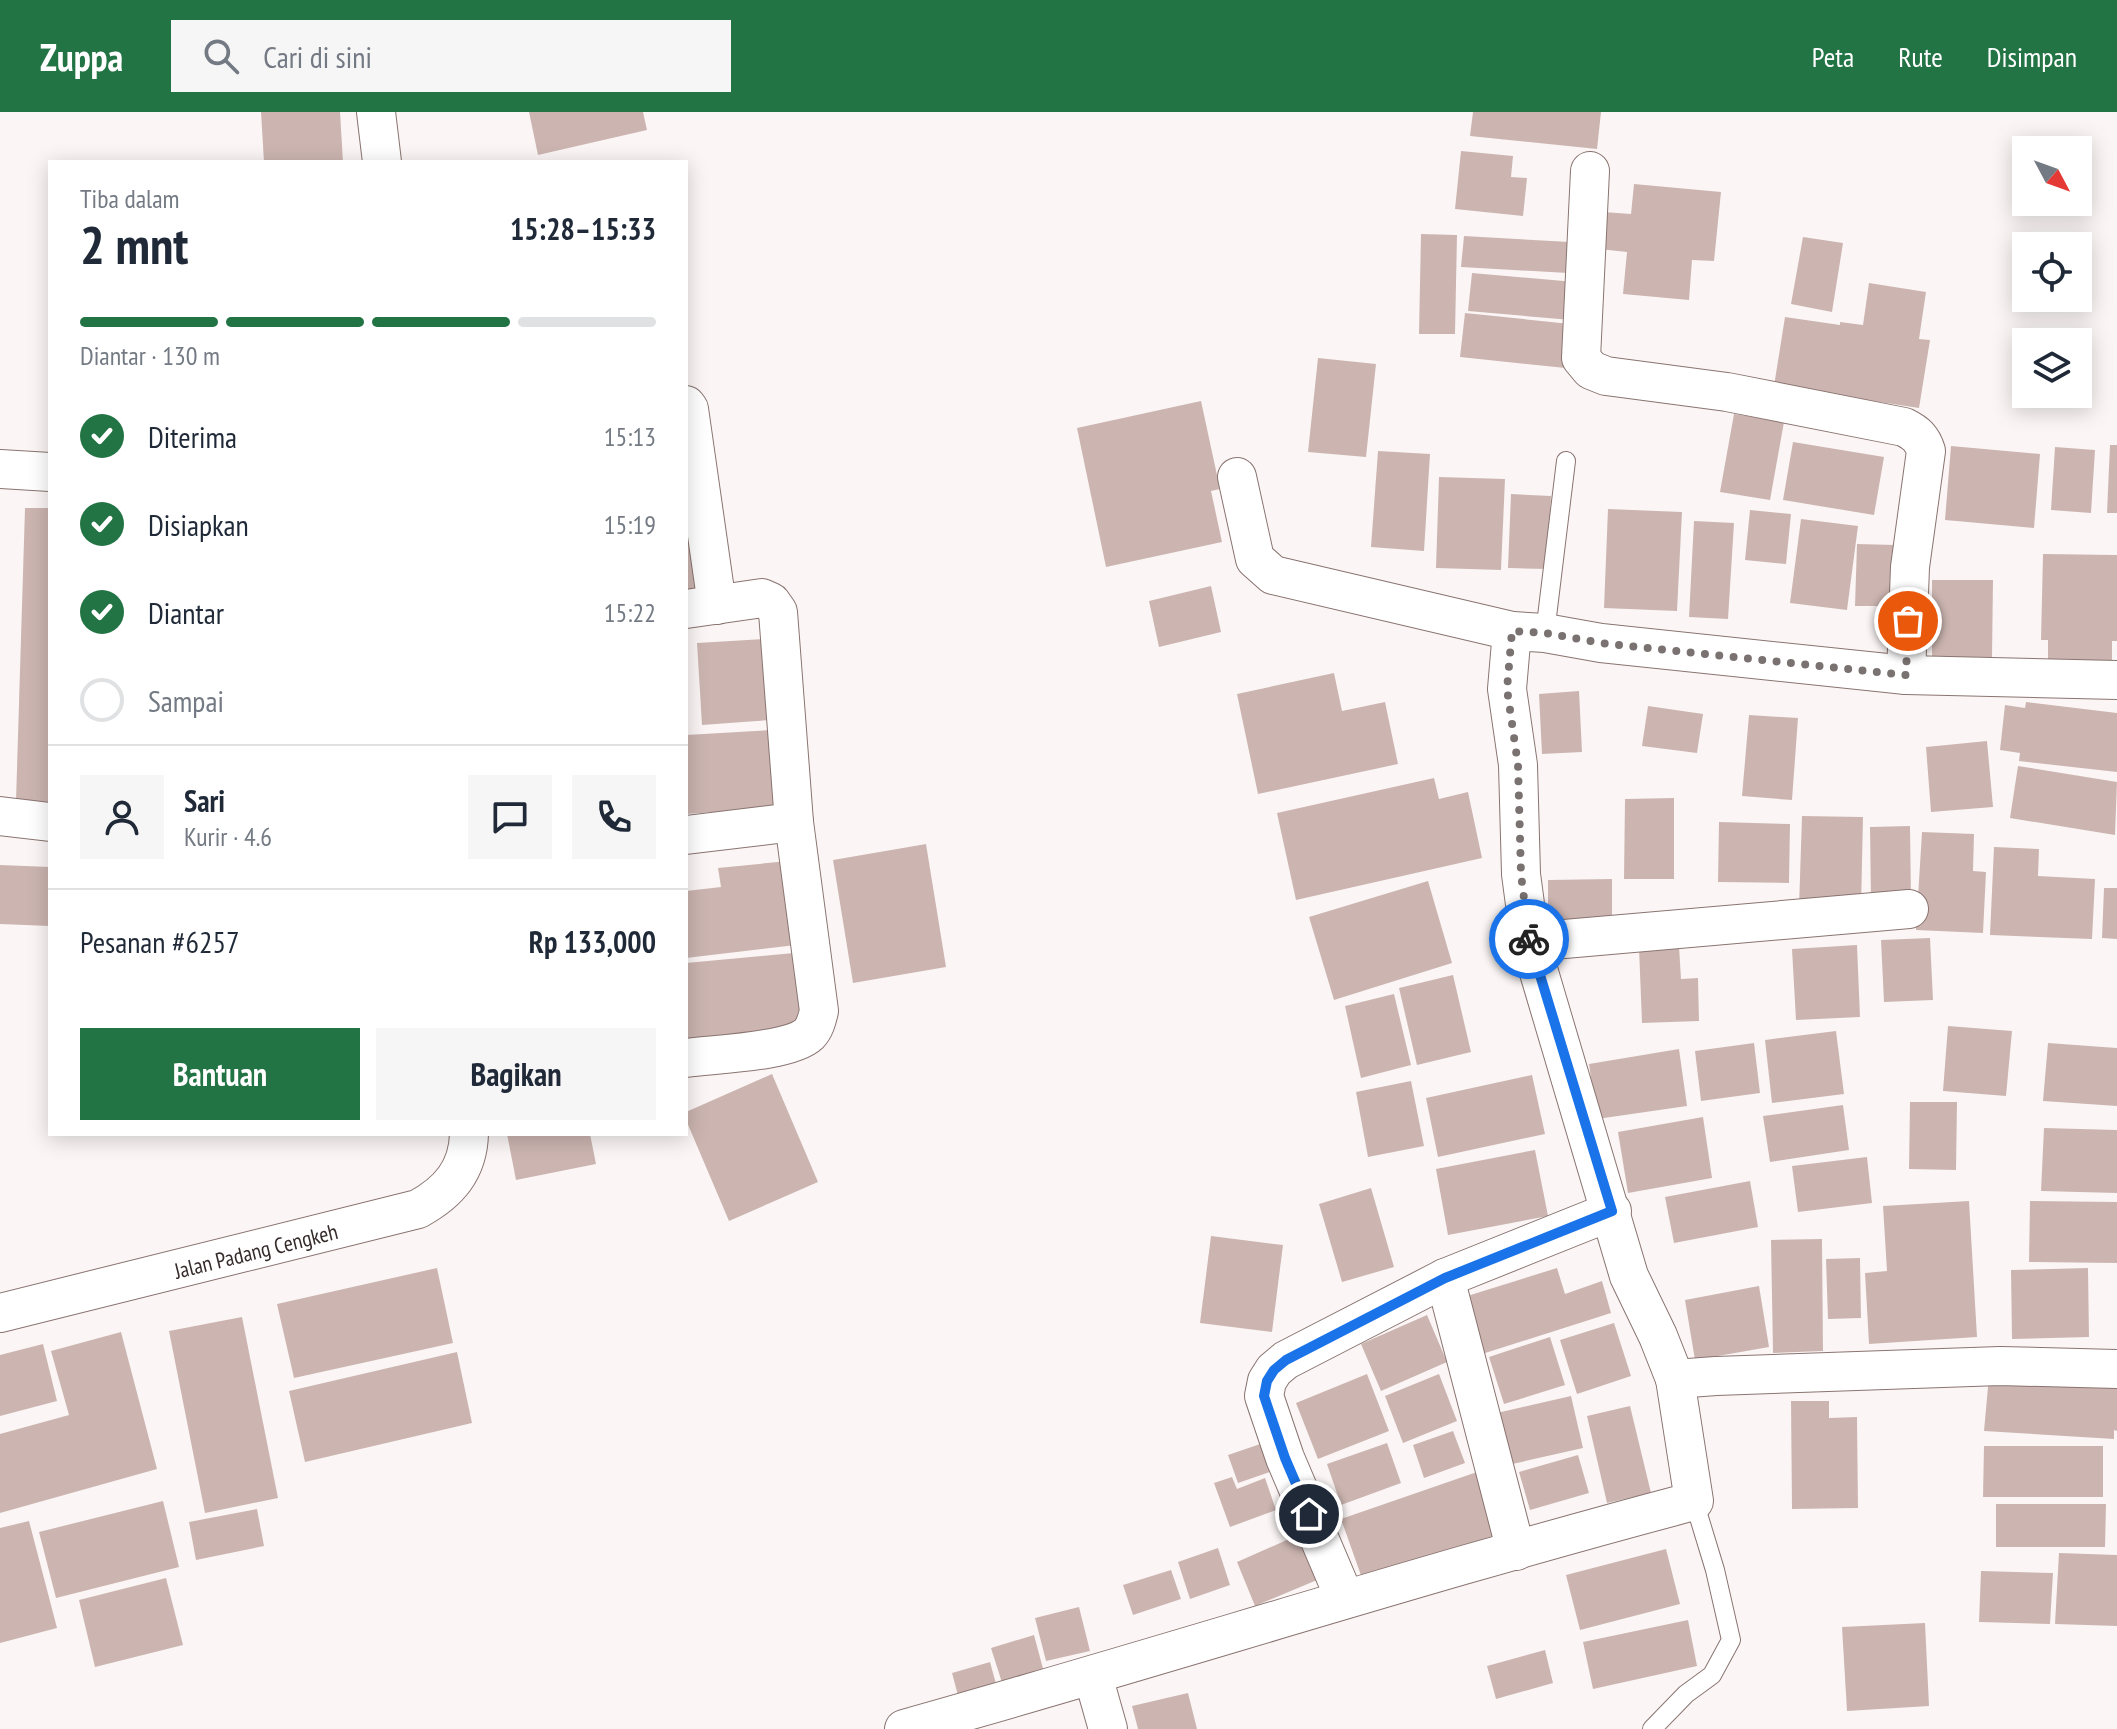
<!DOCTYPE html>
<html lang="id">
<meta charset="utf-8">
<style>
body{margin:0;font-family:"PT Sans Narrow",sans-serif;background:#f6f6f7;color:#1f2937;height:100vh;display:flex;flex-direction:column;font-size:30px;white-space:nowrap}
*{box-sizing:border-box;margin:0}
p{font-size:26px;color:#747a83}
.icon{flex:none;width:44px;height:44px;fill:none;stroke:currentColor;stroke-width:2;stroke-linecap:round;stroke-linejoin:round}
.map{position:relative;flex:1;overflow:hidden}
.side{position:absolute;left:48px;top:48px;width:640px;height:976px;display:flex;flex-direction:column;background:#fff;border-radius:0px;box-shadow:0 4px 20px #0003}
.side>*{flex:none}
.needle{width:52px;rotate:131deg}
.fabs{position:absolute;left:2012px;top:24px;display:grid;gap:16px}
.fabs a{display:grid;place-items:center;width:80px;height:80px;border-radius:0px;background:#fff;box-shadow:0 4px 20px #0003;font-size:40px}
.pin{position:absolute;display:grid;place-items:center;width:68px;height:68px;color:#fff;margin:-34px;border:4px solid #fff;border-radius:50%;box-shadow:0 2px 8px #0007}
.courier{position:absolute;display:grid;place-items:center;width:80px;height:80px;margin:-40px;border:6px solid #1a73e8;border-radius:50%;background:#fff;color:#222;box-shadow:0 2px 10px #0007}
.summary em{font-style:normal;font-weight:800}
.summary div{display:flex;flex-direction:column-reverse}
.summary{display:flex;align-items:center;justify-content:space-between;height:136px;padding:0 32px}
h1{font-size:52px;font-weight:800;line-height:60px}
.bar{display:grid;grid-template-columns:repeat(4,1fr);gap:12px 8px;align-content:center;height:96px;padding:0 32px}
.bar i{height:10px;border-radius:6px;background:#e0e1e3}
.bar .active{background:#237445}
.bar p{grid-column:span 4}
.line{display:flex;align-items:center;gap:20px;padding:0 32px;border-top:2px solid #e0e1e3}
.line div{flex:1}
.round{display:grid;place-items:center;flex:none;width:84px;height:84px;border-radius:0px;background:#f6f6f7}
ol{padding:0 32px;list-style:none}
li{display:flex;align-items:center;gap:24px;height:88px}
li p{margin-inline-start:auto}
li .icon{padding:8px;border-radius:50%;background:#237445;color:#fff;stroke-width:4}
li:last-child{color:#747a83}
li i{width:44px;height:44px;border:4px solid #e0e1e3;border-radius:50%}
.primary-button{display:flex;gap:16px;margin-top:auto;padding:16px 32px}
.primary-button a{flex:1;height:92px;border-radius:0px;background:#237445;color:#fff;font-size:32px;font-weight:800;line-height:92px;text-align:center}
.primary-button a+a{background:#f6f6f7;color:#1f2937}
header{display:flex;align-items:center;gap:48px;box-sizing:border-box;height:112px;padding:0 40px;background:#237445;color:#fff}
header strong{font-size:38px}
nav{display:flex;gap:44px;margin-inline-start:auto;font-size:28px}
.search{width:560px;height:72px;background:#f6f6f7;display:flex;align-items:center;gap:20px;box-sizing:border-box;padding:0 28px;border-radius:0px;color:#747a83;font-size:30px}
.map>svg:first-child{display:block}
.building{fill:#ccb5b1}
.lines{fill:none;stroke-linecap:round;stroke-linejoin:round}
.lane-casing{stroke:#897470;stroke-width:20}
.street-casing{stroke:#897470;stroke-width:40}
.lane{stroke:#fff;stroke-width:18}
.street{stroke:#fff;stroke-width:38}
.done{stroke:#7a7271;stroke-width:8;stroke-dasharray:0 14.4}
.route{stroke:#1a73e8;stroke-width:10}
.labels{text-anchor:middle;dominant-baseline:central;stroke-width:8;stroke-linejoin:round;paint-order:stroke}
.street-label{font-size:22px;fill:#352b2a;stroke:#fff}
</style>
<header>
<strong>Zuppa</strong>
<div class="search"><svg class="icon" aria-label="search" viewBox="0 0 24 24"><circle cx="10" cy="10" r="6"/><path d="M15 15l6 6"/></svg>Cari di sini</div>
<nav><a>Peta</a><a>Rute</a><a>Disimpan</a></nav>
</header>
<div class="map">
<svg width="2117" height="1617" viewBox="0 0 2117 1617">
<rect width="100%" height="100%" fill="#fbf6f5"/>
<g class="building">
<path d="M 261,0 L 340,0 L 343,50 L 264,50 Z"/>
<path d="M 529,0 L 643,0 L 647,18 L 538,43 Z"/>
<path d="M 1473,0 L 1601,0 L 1597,37 L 1470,24 Z"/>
<path d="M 1461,39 L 1513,44 L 1511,65 L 1527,66 L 1523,104 L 1455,97 Z"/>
<path d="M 1634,72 L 1721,80 L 1714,149 L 1692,148 L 1689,188 L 1623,182 L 1627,140 L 1599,137 L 1603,100 L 1631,102 Z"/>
<path d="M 1421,122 L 1457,123 L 1455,222 L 1419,222 Z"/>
<path d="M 1464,124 L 1570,130 L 1568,161 L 1461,155 Z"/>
<path d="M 1803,125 L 1843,131 L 1832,200 L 1791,192 Z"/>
<path d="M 1472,161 L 1575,170 L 1571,208 L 1468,199 Z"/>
<path d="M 1869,171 L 1926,180 L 1919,227 L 1930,228 L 1919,296 L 1774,274 L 1785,205 L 1840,213 L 1840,210 L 1863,213 Z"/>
<path d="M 1465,201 L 1580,213 L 1575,257 L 1460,245 Z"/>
<path d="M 1318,246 L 1376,252 L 1366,345 L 1308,340 Z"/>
<path d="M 1201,289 L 1220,377 L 1211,379 L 1222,430 L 1106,455 L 1077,316 Z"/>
<path d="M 1734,302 L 1784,310 L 1770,388 L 1720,380 Z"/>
<path d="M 1793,330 L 1884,345 L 1874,403 L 1783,388 Z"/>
<path d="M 2110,333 L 2117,333 L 2117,401 L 2107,401 Z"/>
<path d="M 1951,334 L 2040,342 L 2034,416 L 1945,408 Z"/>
<path d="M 2055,335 L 2095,338 L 2091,401 L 2051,398 Z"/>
<path d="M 1378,339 L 1430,342 L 1424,439 L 1371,435 Z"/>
<path d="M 1439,365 L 1505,367 L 1501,458 L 1436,456 Z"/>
<path d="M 1511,382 L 1551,384 L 1548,457 L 1508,456 Z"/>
<path d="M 25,396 L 50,396 L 50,690 L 16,689 Z"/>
<path d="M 1608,397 L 1682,400 L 1677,499 L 1604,496 Z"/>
<path d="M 1750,398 L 1791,402 L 1786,452 L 1745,448 Z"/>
<path d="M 1801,407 L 1858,414 L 1847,498 L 1790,491 Z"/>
<path d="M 686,409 L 688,409 L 697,487 L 686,488 Z"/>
<path d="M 1694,409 L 1734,411 L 1728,507 L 1689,505 Z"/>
<path d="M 1857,432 L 1896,433 L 1893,494 L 1855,494 Z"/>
<path d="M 2043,442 L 2117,443 L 2117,529 L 2112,529 L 2112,552 L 2048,551 L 2048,528 L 2041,528 Z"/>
<path d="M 1932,468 L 1993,468 L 1992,546 L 1932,546 Z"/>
<path d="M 1211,474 L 1221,520 L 1159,535 L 1149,489 Z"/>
<path d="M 765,527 L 770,608 L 702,613 L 697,531 Z"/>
<path d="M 1334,561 L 1342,599 L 1385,590 L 1398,652 L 1258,682 L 1237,582 Z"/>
<path d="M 1579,579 L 1582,640 L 1542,642 L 1539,582 Z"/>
<path d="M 2026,590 L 2117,601 L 2117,660 L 2019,649 L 2020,641 L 2000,638 L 2005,593 L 2025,596 Z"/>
<path d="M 1648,594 L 1703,602 L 1697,641 L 1642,634 Z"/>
<path d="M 1749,603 L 1798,606 L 1792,688 L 1742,684 Z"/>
<path d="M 772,618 L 777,696 L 686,702 L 686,623 Z"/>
<path d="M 1987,629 L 1993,695 L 1931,700 L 1926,635 Z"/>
<path d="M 2018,654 L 2117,670 L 2115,723 L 2010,706 Z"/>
<path d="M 1434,666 L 1439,687 L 1468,680 L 1482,746 L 1296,788 L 1277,701 Z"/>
<path d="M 1674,686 L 1674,767 L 1624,767 L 1625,687 Z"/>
<path d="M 1802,704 L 1863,705 L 1861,796 L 1799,796 Z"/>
<path d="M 1719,710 L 1790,712 L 1789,771 L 1718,770 Z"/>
<path d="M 1910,714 L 1911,788 L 1871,789 L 1870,715 Z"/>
<path d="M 1922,720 L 1974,722 L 1973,759 L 1986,760 L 1983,821 L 1916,818 Z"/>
<path d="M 926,732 L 946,855 L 853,871 L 833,748 Z"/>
<path d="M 1994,735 L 2039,737 L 2038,764 L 2095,767 L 2092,827 L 1990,823 Z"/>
<path d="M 788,749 L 796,833 L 686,846 L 686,779 L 721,775 L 718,756 Z"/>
<path d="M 0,753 L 50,755 L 50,814 L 0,812 Z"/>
<path d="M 1612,767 L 1612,814 L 1548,815 L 1548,768 Z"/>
<path d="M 1428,769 L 1452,851 L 1334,888 L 1309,805 Z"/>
<path d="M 2104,776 L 2117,776 L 2117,827 L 2102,826 Z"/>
<path d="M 1930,826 L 1933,888 L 1884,890 L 1881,828 Z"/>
<path d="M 1857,833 L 1860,905 L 1796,908 L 1792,837 Z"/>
<path d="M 1679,834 L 1681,867 L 1698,866 L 1699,909 L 1642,911 L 1639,836 Z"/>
<path d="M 794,841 L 801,920 L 686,929 L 686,851 Z"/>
<path d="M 1453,863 L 1471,940 L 1417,953 L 1399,876 Z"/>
<path d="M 1394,882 L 1411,953 L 1361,966 L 1345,894 Z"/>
<path d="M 1948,914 L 2012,919 L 2006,984 L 1943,979 Z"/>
<path d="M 1836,919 L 1844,982 L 1772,991 L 1765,928 Z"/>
<path d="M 1754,931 L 1760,981 L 1701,989 L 1695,939 Z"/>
<path d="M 2048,931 L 2117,936 L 2117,994 L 2043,989 Z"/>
<path d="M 1679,937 L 1687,994 L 1597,1007 L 1589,952 Z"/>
<path d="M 772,962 L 818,1070 L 729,1109 L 686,1008 L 686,1000 Z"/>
<path d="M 1532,963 L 1545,1022 L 1438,1045 L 1426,986 Z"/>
<path d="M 1411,969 L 1424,1034 L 1368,1045 L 1356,980 Z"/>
<path d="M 1910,990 L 1957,990 L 1956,1058 L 1909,1057 Z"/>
<path d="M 1843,993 L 1849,1038 L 1770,1050 L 1763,1004 Z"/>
<path d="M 1703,1005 L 1712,1066 L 1628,1081 L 1618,1020 Z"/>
<path d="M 2044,1016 L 2117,1018 L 2117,1081 L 2041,1079 Z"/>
<path d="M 507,1022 L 590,1022 L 596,1052 L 516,1068 Z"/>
<path d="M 1535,1038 L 1548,1104 L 1448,1123 L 1436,1057 Z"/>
<path d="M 1867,1045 L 1872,1091 L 1798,1100 L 1792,1054 Z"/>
<path d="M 1750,1069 L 1758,1115 L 1674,1131 L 1665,1085 Z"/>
<path d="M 1371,1076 L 1394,1155 L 1342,1170 L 1319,1092 Z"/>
<path d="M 1969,1089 L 1977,1225 L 1869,1232 L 1865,1161 L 1887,1159 L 1883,1094 Z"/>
<path d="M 2030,1089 L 2117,1090 L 2117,1151 L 2029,1150 Z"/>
<path d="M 1211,1124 L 1283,1133 L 1272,1220 L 1200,1211 Z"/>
<path d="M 1822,1127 L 1823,1239 L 1773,1241 L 1771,1128 Z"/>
<path d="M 1860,1146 L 1861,1206 L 1828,1207 L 1826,1147 Z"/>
<path d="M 437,1156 L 453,1231 L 294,1266 L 277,1192 Z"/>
<path d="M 1557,1156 L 1565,1182 L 1602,1169 L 1611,1201 L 1482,1242 L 1464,1185 Z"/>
<path d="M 2088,1156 L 2089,1225 L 2012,1227 L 2011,1158 Z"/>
<path d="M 1759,1174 L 1769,1235 L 1695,1248 L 1685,1188 Z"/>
<path d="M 1427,1203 L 1447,1250 L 1381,1279 L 1361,1232 Z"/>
<path d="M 242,1205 L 278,1386 L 205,1401 L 169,1219 Z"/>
<path d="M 1614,1211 L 1631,1264 L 1577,1282 L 1560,1228 Z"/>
<path d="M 121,1220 L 157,1357 L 0,1401 L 0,1322 L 69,1303 L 51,1239 Z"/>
<path d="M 1550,1225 L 1565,1273 L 1504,1292 L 1489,1245 Z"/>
<path d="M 43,1232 L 57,1289 L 0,1304 L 0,1243 Z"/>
<path d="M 457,1240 L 472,1311 L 305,1350 L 289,1279 Z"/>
<path d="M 1367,1262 L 1389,1319 L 1318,1347 L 1296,1291 Z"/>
<path d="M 1439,1262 L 1457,1309 L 1403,1331 L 1385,1284 Z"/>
<path d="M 1989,1264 L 2117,1265 L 2117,1319 L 2114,1318 L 2114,1327 L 1984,1319 Z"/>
<path d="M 1571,1284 L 1583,1336 L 1508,1353 L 1497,1301 Z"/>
<path d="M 1791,1289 L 1829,1289 L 1829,1306 L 1857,1305 L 1858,1396 L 1792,1397 Z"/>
<path d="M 1630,1294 L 1651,1381 L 1607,1391 L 1587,1304 Z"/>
<path d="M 1453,1319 L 1465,1351 L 1424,1366 L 1413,1333 Z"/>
<path d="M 1275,1327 L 1284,1355 L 1238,1371 L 1228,1343 Z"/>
<path d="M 1387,1331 L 1401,1371 L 1341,1393 L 1327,1352 Z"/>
<path d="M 1984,1334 L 2103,1334 L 2103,1385 L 1983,1385 Z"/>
<path d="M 1578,1343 L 1589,1381 L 1530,1398 L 1519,1360 Z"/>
<path d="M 1477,1360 L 1498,1422 L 1363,1469 L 1341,1407 Z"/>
<path d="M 1232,1365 L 1237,1377 L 1265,1366 L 1276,1398 L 1230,1415 L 1214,1371 Z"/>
<path d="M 163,1389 L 179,1455 L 56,1486 L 39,1420 Z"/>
<path d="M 1996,1392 L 2106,1392 L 2105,1435 L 1996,1435 Z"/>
<path d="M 257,1397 L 264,1434 L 196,1448 L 189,1410 Z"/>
<path d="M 29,1409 L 57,1516 L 0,1531 L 0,1416 Z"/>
<path d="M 1298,1423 L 1317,1468 L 1255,1494 L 1237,1450 Z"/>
<path d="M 1218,1436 L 1230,1473 L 1190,1487 L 1178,1450 Z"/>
<path d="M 1666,1437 L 1680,1492 L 1580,1518 L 1566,1463 Z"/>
<path d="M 2059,1441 L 2117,1443 L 2117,1514 L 2055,1512 Z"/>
<path d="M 1171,1458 L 1181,1487 L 1133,1503 L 1123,1473 Z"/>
<path d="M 1981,1459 L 2053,1461 L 2050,1512 L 1979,1510 Z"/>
<path d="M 166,1466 L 183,1533 L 95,1555 L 79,1488 Z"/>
<path d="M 1079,1495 L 1090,1539 L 1046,1549 L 1035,1506 Z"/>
<path d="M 1688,1508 L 1697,1554 L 1593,1577 L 1583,1530 Z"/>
<path d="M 1925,1511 L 1929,1594 L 1847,1599 L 1842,1515 Z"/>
<path d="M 1034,1523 L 1045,1564 L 1004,1577 L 991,1536 Z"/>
<path d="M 1545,1538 L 1553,1571 L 1496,1587 L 1487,1554 Z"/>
<path d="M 990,1550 L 998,1579 L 960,1591 L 952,1561 Z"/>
<path d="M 1188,1581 L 1197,1617 L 1138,1617 L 1132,1594 Z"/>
</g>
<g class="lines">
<g class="lane-casing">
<g id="lane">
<path d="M 1545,521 L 1566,349"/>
<path d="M 1652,1617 L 1686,1582 L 1712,1563 L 1731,1528 L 1715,1458 L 1694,1389"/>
</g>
</g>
<g class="street-casing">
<g id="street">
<path d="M 376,0 L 382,50"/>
<path d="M 1590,59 L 1581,246 L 1591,258 L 1606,264 L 1727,280 L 1904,315 C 1916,321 1922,326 1926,339 L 1910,455 L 1906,563"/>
<path d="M 686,293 L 689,297 L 717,493"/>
<path d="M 0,357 L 50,360"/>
<path d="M 1237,365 L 1255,447 L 1273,463 L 1512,519"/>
<path d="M 686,497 L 762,486 L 771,490 L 778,500 L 794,710 L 819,899 C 817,907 815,916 809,922 C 790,940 715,942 686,946"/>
<path d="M 2117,568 L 1906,563 L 1601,531 L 1545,521 L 1512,519 L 1507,577 L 1518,653 L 1521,762 L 1530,830 L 1629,1164 L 1658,1224 L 1675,1267 L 1716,1264 L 2000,1254 L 2117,1257"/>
<path d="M 0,704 L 50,710"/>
<path d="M 686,723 L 794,710"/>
<path d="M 1530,830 L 1909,797"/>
<path d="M 1445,1166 L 1516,1439"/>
<path d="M 0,1201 L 418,1097 C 449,1080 468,1058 469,1022"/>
<path d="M 1345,1487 L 1285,1346 L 1264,1284 L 1267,1269 L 1274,1258 L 1286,1248 L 1445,1166 L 1612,1099"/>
<path d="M 1093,1564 L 1108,1617"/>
<path d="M 904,1617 C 1168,1543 1429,1459 1694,1389 L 1675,1267"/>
</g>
</g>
<use href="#lane" class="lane"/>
<use href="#street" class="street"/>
</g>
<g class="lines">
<path class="done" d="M 1529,827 L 1521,762 L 1518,653 L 1507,577 L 1512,519 L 1545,521 L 1601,531 L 1906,563 L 1908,509"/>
<path class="route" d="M 1309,1402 L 1285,1346 L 1264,1284 L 1267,1269 L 1274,1258 L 1286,1248 L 1445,1166 L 1612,1099 L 1529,827"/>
</g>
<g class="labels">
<g class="street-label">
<text transform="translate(256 1139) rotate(-14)">Jalan Padang Cengkeh</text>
</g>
</g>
</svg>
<div class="fabs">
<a><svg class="needle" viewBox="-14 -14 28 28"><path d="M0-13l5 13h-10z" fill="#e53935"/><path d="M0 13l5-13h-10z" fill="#747a83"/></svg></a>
<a><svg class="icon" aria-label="locate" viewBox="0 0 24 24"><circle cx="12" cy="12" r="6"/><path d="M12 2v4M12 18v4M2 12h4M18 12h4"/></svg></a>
<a><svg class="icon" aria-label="layers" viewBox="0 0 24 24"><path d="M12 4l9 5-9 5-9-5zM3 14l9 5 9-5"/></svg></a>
</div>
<div class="pin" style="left:1908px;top:509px;background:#ea580c"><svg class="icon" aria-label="bag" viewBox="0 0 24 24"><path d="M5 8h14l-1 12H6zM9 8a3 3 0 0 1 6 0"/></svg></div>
<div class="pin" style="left:1309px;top:1402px;background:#1f2937"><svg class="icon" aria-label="home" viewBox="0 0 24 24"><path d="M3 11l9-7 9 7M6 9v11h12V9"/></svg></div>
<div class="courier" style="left:1529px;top:827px"><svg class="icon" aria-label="bike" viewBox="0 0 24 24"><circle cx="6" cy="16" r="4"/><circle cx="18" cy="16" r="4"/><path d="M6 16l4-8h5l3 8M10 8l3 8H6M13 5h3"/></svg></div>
<section class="side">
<div class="summary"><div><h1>2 mnt</h1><p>Tiba dalam</p></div><em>15:28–15:33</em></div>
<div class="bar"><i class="active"></i><i class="active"></i><i class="active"></i><i></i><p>Diantar · 130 m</p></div>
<ol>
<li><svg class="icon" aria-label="check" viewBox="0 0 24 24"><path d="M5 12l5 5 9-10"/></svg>Diterima<p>15:13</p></li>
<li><svg class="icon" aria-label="check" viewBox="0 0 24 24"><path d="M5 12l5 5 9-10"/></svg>Disiapkan<p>15:19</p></li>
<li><svg class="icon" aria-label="check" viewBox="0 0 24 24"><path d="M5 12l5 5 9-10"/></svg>Diantar<p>15:22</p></li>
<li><i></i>Sampai</li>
</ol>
<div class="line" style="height:144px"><a class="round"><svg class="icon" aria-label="person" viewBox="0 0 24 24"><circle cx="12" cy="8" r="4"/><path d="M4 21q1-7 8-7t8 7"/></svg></a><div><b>Sari</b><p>Kurir · 4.6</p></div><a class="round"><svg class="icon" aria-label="chat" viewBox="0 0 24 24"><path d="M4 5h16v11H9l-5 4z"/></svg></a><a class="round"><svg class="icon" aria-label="phone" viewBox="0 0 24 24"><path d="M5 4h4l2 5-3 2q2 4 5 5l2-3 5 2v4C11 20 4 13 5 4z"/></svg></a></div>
<div class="line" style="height:104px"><div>Pesanan #6257</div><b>Rp 133,000</b></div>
<div class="primary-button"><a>Bantuan</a><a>Bagikan</a></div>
</section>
</div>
